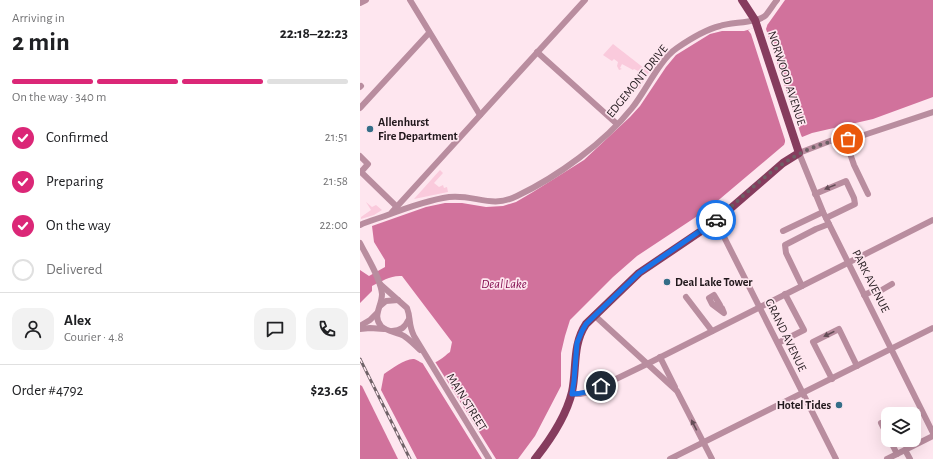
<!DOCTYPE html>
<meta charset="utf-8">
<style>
body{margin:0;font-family:"Alegreya Sans",sans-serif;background:#f2f2f2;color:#202124;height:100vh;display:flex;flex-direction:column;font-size:15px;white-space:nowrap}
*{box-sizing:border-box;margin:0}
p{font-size:13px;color:#757577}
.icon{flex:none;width:22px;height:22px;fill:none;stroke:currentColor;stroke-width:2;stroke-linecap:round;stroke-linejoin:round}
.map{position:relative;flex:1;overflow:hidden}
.panel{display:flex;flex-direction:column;background:#fff;width:360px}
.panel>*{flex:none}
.fabs{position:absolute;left:521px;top:407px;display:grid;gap:8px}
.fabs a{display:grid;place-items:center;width:40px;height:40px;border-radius:8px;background:#fff;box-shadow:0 4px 16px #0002;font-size:20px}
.pin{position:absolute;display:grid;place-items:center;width:34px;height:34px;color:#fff;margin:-17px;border:2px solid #fff;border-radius:50%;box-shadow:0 1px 4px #0007}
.courier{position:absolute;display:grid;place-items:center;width:40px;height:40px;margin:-20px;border:3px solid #1a73e8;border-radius:50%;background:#fff;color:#222;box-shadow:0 1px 5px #0007}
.headline em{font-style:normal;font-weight:700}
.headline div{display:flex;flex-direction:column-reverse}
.headline{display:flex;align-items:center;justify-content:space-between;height:68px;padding:0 12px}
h1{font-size:26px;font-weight:700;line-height:30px}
.bar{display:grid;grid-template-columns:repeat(4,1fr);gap:6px 4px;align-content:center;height:48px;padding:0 12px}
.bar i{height:5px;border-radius:3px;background:#e0e0e0}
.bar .active{background:#db2777}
.bar p{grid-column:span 4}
.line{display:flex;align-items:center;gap:10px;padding:0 12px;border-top:1px solid #e0e0e0}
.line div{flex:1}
.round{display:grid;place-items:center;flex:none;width:42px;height:42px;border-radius:12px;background:#f2f2f2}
ol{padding:0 12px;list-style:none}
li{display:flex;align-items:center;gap:12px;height:44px}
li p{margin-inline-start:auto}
li .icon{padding:4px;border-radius:50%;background:#db2777;color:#fff;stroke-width:4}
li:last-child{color:#757577}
li i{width:22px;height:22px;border:2px solid #e0e0e0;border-radius:50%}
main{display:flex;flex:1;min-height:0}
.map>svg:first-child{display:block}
.green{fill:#facadc}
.water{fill:#d1729c}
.pier{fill:#fee6ef}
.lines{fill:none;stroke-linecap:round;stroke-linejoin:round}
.minor{stroke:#b98d9f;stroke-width:6}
.major{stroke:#863c5e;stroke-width:8}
.rail-casing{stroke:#706268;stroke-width:3}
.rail{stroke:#fee6ef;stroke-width:1.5;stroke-dasharray:4.5;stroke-linecap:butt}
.oneway{fill:#654d57}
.done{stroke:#6e6066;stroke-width:4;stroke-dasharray:0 7.2}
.route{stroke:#1a73e8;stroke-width:5}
.poi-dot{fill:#356e88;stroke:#fee6ef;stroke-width:1.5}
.labels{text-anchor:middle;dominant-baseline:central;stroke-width:3.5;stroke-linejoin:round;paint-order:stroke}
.street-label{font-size:12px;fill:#21181c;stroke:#fee6ef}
.poi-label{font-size:12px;font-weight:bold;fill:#21181c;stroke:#fee6ef;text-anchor:start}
.water-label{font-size:13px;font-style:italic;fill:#851152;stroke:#fee6ef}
</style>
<main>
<section class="panel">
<div class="headline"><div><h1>2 min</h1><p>Arriving in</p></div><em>22:18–22:23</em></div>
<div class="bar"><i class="active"></i><i class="active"></i><i class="active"></i><i></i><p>On the way · 340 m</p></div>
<ol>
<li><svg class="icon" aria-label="check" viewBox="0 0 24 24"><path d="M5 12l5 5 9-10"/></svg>Confirmed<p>21:51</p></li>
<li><svg class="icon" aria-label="check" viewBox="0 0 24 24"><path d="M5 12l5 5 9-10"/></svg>Preparing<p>21:58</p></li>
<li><svg class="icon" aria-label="check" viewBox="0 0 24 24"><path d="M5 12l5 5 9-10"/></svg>On the way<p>22:00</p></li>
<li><i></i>Delivered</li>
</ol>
<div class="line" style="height:72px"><a class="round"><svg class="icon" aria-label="person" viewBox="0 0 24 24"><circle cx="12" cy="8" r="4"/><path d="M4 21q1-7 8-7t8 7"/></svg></a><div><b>Alex</b><p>Courier · 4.8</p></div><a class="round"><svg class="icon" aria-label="chat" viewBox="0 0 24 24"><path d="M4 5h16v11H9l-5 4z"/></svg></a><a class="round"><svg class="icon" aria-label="phone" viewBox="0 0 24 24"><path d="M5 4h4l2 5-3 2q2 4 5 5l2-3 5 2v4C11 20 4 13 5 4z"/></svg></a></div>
<div class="line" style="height:52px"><div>Order #4792</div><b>$23.65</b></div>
</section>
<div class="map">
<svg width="573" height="459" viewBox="0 0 573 459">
<rect width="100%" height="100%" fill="#fee6ef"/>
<g class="green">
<path d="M 253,44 L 289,72 L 279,89 L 272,84 L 274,81 L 278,79 L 276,76 L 278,71 L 274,69 L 273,70 L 262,64 L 260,68 L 262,69 L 259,70 L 257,66 L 258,62 L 254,59 L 252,61 L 243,55 Z"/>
<path d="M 80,170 L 83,173 L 74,183 L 79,187 L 83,185 L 84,188 L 87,187 L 88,192 L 54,199 Z"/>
<path d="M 6,202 L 12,207 L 16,205 L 22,210 L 14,215 L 1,219 L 1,217 L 11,210 Z"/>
</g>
<g class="water">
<path d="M 425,0 L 573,0 L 573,97 L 513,119 L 452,133 L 425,144 L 348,209 L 277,256 L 253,277 L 210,320 L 205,336 L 201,353 L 201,386 L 175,436 L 158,459 L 57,459 L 21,390 L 24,374 C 31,369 46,358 54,359 C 58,360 62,364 66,364 C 76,365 83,357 90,352 L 92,342 L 42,276 C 31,275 22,281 12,286 L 12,291 L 0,303 L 0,270 L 9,276 L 25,267 L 25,260 L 14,242 L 12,226 L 66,207 L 85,203 L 102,203 L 126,207 L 143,206 L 156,202 L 173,192 L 224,160 L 270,117 L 280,106 L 306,67 L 316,55 L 350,34 L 362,31 L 384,31 L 408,24 Z"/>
<path d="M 0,385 L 2,386 L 38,459 L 0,459 Z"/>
</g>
<g class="pier">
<path d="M 405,23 L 408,23 L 406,29 L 441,135 L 442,137 L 445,137 L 424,145 L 425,142 L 425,140 L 391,34 L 388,30 Z"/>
<path d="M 60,359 L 66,362 L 74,360 L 136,459 L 122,459 Z"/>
</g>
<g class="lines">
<g class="minor">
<path d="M 50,0 L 120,115"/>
<path d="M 0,3 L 6,0"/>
<path d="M 177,52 L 257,124"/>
<path d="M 0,87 L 1,86"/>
<path d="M 0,108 L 69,33"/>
<path d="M 573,112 L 504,135 L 470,141 L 439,153 L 463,212 L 573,433"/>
<path d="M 485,139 L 494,165 L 508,194"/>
<path d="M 0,156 L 8,164 L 1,172 L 37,207"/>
<path d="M 455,194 L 486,181 L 494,198 L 495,204 L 466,218"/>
<path d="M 32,212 L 225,0"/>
<path d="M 356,221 L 476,459"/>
<path d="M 0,225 C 8,221 17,219 25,216 C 46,208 68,200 89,197 C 115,194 131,209 157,196 C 197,177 244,143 272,108 C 286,91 299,60 317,48 C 330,39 344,30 360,26 C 371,22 399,23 406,15 C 410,10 413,5 417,0"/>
<path d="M 423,231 L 463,212"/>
<path d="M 0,243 C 7,257 21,279 22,294 C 22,306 12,316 21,326 C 27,332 37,332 44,336 C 50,340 55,345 60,350"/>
<path d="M 20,284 L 47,308 C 51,318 48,324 54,336 L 129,459"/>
<path d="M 442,286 L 426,253 L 425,245 L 456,229 L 469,224"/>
<path d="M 504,295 L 513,291 L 520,291 L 532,284"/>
<path d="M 326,297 L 352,331"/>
<path d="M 360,305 L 354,295 L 349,298 L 352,304 L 364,313 L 362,308"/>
<path d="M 20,306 L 26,301 L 38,300"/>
<path d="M 234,315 L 317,391 L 352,459"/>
<path d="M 0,326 L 10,320 L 17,313"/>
<path d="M 0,329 L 10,328 L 24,329"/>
<path d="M 32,331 C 41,331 45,327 49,319"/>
<path d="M 418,343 L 444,330 L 425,294"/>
<path d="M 300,357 L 315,387"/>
<path d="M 472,379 L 453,342 L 479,329 L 497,366"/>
<path d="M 212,394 L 220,394 L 229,392 L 287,364 L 573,220"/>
<path d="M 521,423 L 528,437"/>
<path d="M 530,440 L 537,454"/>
<path d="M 545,450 L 550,459"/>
<path d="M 310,459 L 573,328"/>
<path d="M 527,459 L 573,436"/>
</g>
<path class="major" d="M 175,459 C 191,439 206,417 212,392 C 217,369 212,345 226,324 L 279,273 L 356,221 L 423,163 L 439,153 L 395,20 L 382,0"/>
<g class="rail-casing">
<path id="rail" d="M 0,359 L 50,459"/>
</g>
<use href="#rail" class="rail"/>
</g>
<defs><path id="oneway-solid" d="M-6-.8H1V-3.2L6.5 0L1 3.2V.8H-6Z"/></defs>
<g class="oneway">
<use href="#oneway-solid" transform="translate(470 187) rotate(158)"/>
<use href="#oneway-solid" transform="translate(469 334) rotate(154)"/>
<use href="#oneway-solid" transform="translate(334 425) rotate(-117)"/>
</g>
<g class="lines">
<path class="done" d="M 356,220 C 396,186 432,144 488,139"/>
<path class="route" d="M 241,386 C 231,391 223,394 212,394 L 214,381 L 217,343 L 222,331 L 226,324 L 279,273 L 356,220"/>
</g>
<g class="poi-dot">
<circle cx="10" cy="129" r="4"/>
<circle cx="307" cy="282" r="4"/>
<circle cx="479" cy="405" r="4"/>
</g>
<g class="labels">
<g class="street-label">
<text transform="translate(427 78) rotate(72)">NORWOOD AVENUE</text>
<text transform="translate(277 81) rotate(-51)">EDGEMONT DRIVE</text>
<text transform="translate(511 281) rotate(63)">PARK AVENUE</text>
<text transform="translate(426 335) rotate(64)">GRAND AVENUE</text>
<text transform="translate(107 402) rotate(58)">MAIN STREET</text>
</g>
<g class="poi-label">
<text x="18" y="122">Allenhurst<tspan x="18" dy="14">Fire Department</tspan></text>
<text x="315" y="282">Deal Lake Tower</text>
<text x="471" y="405" text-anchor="end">Hotel Tides</text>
</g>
<g class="water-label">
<text x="144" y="284">Deal Lake</text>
</g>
</g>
</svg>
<div class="fabs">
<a><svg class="icon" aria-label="layers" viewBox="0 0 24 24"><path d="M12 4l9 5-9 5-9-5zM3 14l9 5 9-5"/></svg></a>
</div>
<div class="pin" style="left:488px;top:139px;background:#ea580c"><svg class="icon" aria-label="bag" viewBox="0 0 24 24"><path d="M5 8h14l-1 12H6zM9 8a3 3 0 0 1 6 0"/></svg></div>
<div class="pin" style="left:241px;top:386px;background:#1f2937"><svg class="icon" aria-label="home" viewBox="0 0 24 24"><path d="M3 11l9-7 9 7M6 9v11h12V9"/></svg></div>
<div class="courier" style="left:356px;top:220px"><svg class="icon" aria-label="car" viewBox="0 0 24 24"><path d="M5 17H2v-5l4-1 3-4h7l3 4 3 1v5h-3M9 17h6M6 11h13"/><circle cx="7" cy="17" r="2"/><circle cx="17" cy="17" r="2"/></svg></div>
</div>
</main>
